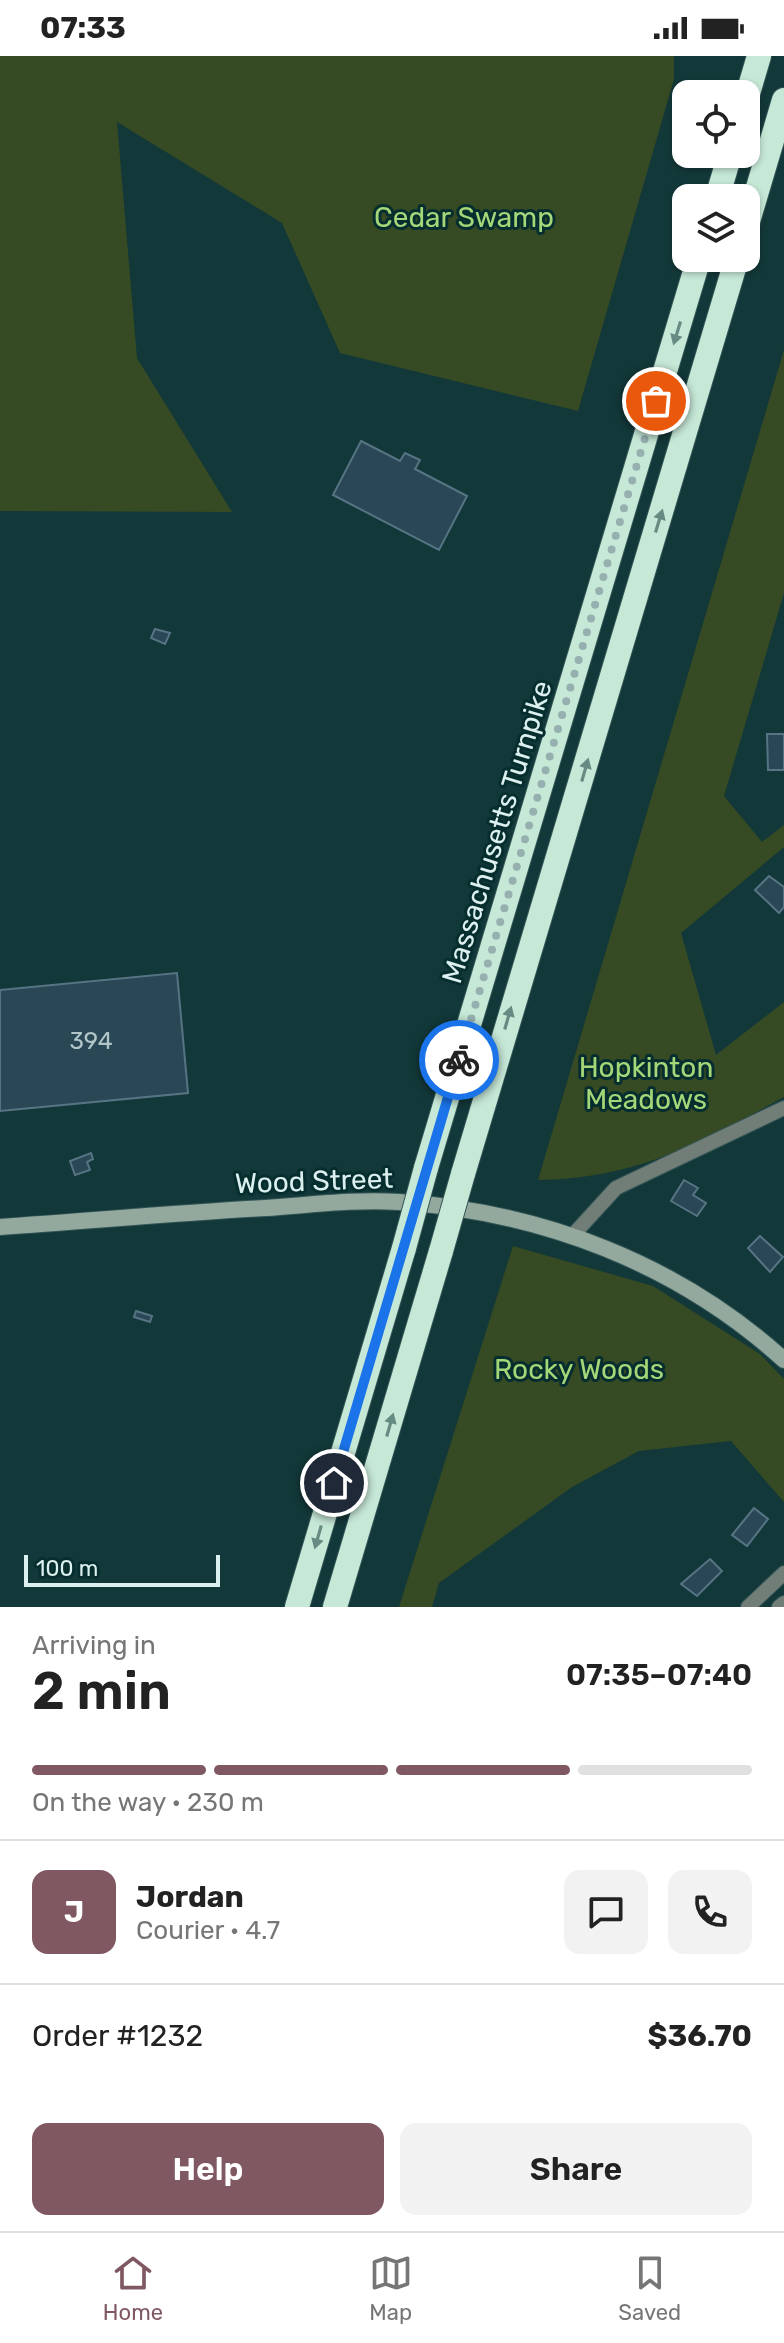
<!DOCTYPE html>
<meta charset="utf-8">
<style>
body{margin:0;font-family:Rubik,sans-serif;background:#f2f2f2;color:#222;height:100vh;display:flex;flex-direction:column;font-size:30px;white-space:nowrap}
*{box-sizing:border-box;margin:0}
p{font-size:26px;color:#767676}
.icon{flex:none;width:44px;height:44px;fill:none;stroke:currentColor;stroke-width:2;stroke-linecap:round;stroke-linejoin:round}
.map{position:relative;height:1551px;overflow:hidden}
.sheet{display:flex;flex-direction:column;background:#fff;flex:1}
.sheet>*{flex:none}
.buttons{position:absolute;left:672px;top:24px;display:grid;gap:16px}
.buttons a{display:grid;place-items:center;width:88px;height:88px;border-radius:16px;background:#fff;box-shadow:0 2px 6px #0004;font-size:40px}
.scale{position:absolute;left:24px;bottom:20px;width:196px;box-sizing:border-box;padding-left:8px;border:4px solid #dcf0f0;border-top:0;font-size:22px;line-height:28px;white-space:nowrap;color:#dcf0f0;-webkit-text-stroke:6px #072e2f;paint-order:stroke}
.pin{position:absolute;display:grid;place-items:center;width:68px;height:68px;color:#fff;margin:-34px;border:4px solid #fff;border-radius:50%;box-shadow:0 2px 8px #0007}
.courier{position:absolute;display:grid;place-items:center;width:80px;height:80px;margin:-40px;border:6px solid #1a73e8;border-radius:50%;background:#fff;color:#222;box-shadow:0 2px 10px #0007}
.summary em{font-style:normal;font-weight:600}
.summary div{display:flex;flex-direction:column-reverse}
.summary{display:flex;align-items:center;justify-content:space-between;height:136px;padding:0 32px}
h1{font-size:52px;font-weight:600;line-height:60px}
.bar{display:grid;grid-template-columns:repeat(4,1fr);gap:12px 8px;align-content:center;height:96px;padding:0 32px}
.bar i{height:10px;border-radius:6px;background:#e0e0e0}
.bar .active{background:#805862}
.bar p{grid-column:span 4}
.line{display:flex;align-items:center;gap:20px;padding:0 32px;border-top:2px solid #e0e0e0}
.line div{flex:1}
.round{display:grid;place-items:center;flex:none;width:84px;height:84px;border-radius:16px;background:#f2f2f2}
.primary-button{display:flex;gap:16px;margin-top:auto;padding:16px 32px}
.primary-button a{flex:1;height:92px;border-radius:16px;background:#805862;color:#fff;font-size:32px;font-weight:600;line-height:92px;text-align:center}
.primary-button a+a{background:#f2f2f2;color:#222}
.status{display:flex;justify-content:space-between;align-items:center;height:56px;padding:0 40px;background:#fff;direction:ltr}
.status svg{height:22px;fill:currentColor}
.menu{display:flex;justify-content:space-around;align-items:center;height:112px;border-top:2px solid #e0e0e0;background:#fff;font-size:22px;color:#767676}
.menu a{display:grid;justify-items:center;gap:4px}
.menu .active{color:#805862}
.map>svg:first-child{display:block}
.green{fill:#364a24}
.building{fill:#2a4755;stroke:#567484;stroke-width:2}
.lines{fill:none;stroke-linecap:round;stroke-linejoin:round}
.street-casing{stroke:#335556;stroke-width:16}
.secondary-casing{stroke:#335556;stroke-width:18}
.highway-casing{stroke:#335556;stroke-width:26}
.street{stroke:#707e77;stroke-width:14}
.secondary{stroke:#93a99e;stroke-width:16}
.highway{stroke:#c6e8d7;stroke-width:24}
.highway-bridge-casing{stroke:#335556;stroke-width:26;stroke-linecap:butt}
.highway-bridge{stroke:#c6e8d7;stroke-width:24}
.oneway{fill:#668b83}
.done{stroke:#96b0b0;stroke-width:8;stroke-dasharray:0 14.4}
.route{stroke:#1a73e8;stroke-width:10}
.labels{text-anchor:middle;dominant-baseline:central;stroke-width:6;stroke-linejoin:round;paint-order:stroke}
.number-label{font-size:24px;fill:#b0c6c9}
.park-label{font-size:28px;fill:#a5d779;stroke:#072e2f}
.street-label{font-size:28px;fill:#dcf0f0;stroke:#072e2f}
</style>
<div class="status"><b>07:33</b><svg viewBox="0 0 49 12"><path d="M0 12V9h3v3zM5 12V6h3v6zM10 12V3h3v9zM15 12V0h3v12zM26 1h20v11H26zM47 4h2v5h-2z"/></svg></div>
<div class="map">
<svg width="784" height="1551" viewBox="0 0 784 1551">
<rect width="100%" height="100%" fill="#133839"/>
<g class="green">
<path d="M 0,0 L 674,0 L 674,23 L 578,355 L 340,297 L 282,167 L 117,66 L 137,302 L 232,456 L 0,455 Z"/>
<path d="M 784,294 L 784,537 L 724,740 L 762,786 L 784,769 L 784,791 L 681,877 L 716,999 L 784,946 L 784,1041 C 698,1088 639,1122 538,1124 Z"/>
<path d="M 513,1190 L 653,1230 L 760,1298 L 784,1323 L 784,1446 L 731,1385 L 639,1395 L 572,1431 L 439,1527 L 432,1551 L 399,1551 Z"/>
</g>
<g class="building">
<path d="M 361,385 L 400,405 L 405,397 L 420,404 L 415,413 L 467,440 L 439,494 L 333,439 Z"/>
<path d="M 155,573 L 170,577 L 165,588 L 151,582 Z"/>
<path d="M 767,678 L 784,678 L 784,714 L 768,714 Z"/>
<path d="M 769,820 L 784,831 L 784,851 L 779,857 L 755,834 Z"/>
<path d="M 177,917 L 188,1037 L 0,1055 L 0,934 Z"/>
<path d="M 91,1097 L 93,1103 L 87,1106 L 90,1114 L 75,1119 L 70,1105 Z"/>
<path d="M 684,1124 L 698,1132 L 693,1139 L 706,1147 L 697,1160 L 671,1145 Z"/>
<path d="M 760,1180 L 783,1201 L 770,1216 L 748,1192 Z"/>
<path d="M 136,1255 L 152,1260 L 150,1266 L 134,1261 Z"/>
<path d="M 754,1452 L 768,1463 L 747,1490 L 732,1479 Z"/>
<path d="M 710,1503 L 722,1515 L 697,1540 L 681,1528 Z"/>
</g>
<g class="lines">
<g class="street-casing">
<g id="street">
<path d="M 573,1179 L 616,1132 L 784,1052"/>
<path d="M 748,1551 L 784,1517"/>
<path d="M 779,1551 L 784,1547"/>
</g>
</g>
<g class="secondary-casing">
<path id="secondary" d="M 0,1171 C 89,1165 177,1157 266,1152 C 310,1149 356,1143 399,1146 C 542,1156 677,1207 784,1304"/>
</g>
<g class="highway-casing">
<g id="highway">
<path d="M 746,44 L 759,0"/>
<path d="M 717,142 L 730,98"/>
<path d="M 746,172 L 784,44"/>
<path d="M 426,1112 L 699,202"/>
<path d="M 463,1118 L 737,202"/>
<path d="M 297,1551 L 404,1192"/>
<path d="M 335,1551 L 441,1195"/>
</g>
</g>
<use href="#street" class="street"/>
<use href="#secondary" class="secondary"/>
<use href="#highway" class="highway"/>
<g class="highway-bridge-casing">
<g id="highway-bridge">
<path d="M 404,1192 L 426,1112"/>
<path d="M 441,1195 L 463,1118"/>
</g>
</g>
<use href="#highway-bridge" class="highway-bridge"/>
</g>
<defs><path id="oneway-solid" d="M-6-.8H1V-3.2L6.5 0L1 3.2V.8H-6Z" transform="scale(2)"/></defs>
<g class="oneway">
<use href="#oneway-solid" transform="translate(677 277) rotate(107)"/>
<use href="#oneway-solid" transform="translate(659 465) rotate(-73)"/>
<use href="#oneway-solid" transform="translate(585 714) rotate(-74)"/>
<use href="#oneway-solid" transform="translate(508 962) rotate(-74)"/>
<use href="#oneway-solid" transform="translate(390 1369) rotate(-74)"/>
<use href="#oneway-solid" transform="translate(318 1481) rotate(106)"/>
</g>
<g class="lines">
<path class="done" d="M 459,1004 L 656,345"/>
<path class="route" d="M 334,1427 L 459,1004"/>
</g>
<g class="labels">
<g class="number-label">
<text x="91" y="985">394</text>
</g>
<g class="park-label">
<text x="464" y="161">Cedar Swamp</text>
<text x="646" y="1011">Hopkinton<tspan x="646" dy="32">Meadows</tspan></text>
<text x="579" y="1313">Rocky Woods</text>
</g>
<g class="street-label">
<text transform="translate(497 776) rotate(-73)">Massachusetts Turnpike</text>
<text transform="translate(314 1125) rotate(-2)">Wood Street</text>
</g>
</g>
</svg>
<div class="buttons">
<a><svg class="icon" aria-label="locate" viewBox="0 0 24 24"><circle cx="12" cy="12" r="6"/><path d="M12 2v4M12 18v4M2 12h4M18 12h4"/></svg></a>
<a><svg class="icon" aria-label="layers" viewBox="0 0 24 24"><path d="M12 4l9 5-9 5-9-5zM3 14l9 5 9-5"/></svg></a>
</div>
<div class="scale">100 m</div>
<div class="pin" style="left:656px;top:345px;background:#ea580c"><svg class="icon" aria-label="bag" viewBox="0 0 24 24"><path d="M5 8h14l-1 12H6zM9 8a3 3 0 0 1 6 0"/></svg></div>
<div class="pin" style="left:334px;top:1427px;background:#1f2937"><svg class="icon" aria-label="home" viewBox="0 0 24 24"><path d="M3 11l9-7 9 7M6 9v11h12V9"/></svg></div>
<div class="courier" style="left:459px;top:1004px"><svg class="icon" aria-label="bike" viewBox="0 0 24 24"><circle cx="6" cy="16" r="4"/><circle cx="18" cy="16" r="4"/><path d="M6 16l4-8h5l3 8M10 8l3 8H6M13 5h3"/></svg></div>
</div>
<section class="sheet">
<div class="summary"><div><h1>2 min</h1><p>Arriving in</p></div><em>07:35–07:40</em></div>
<div class="bar"><i class="active"></i><i class="active"></i><i class="active"></i><i></i><p>On the way · 230 m</p></div>
<div class="line" style="height:144px"><b class="round" style="background:#805862;color:#fff">J</b><div><b>Jordan</b><p>Courier · 4.7</p></div><a class="round"><svg class="icon" aria-label="chat" viewBox="0 0 24 24"><path d="M4 5h16v11H9l-5 4z"/></svg></a><a class="round"><svg class="icon" aria-label="phone" viewBox="0 0 24 24"><path d="M5 4h4l2 5-3 2q2 4 5 5l2-3 5 2v4C11 20 4 13 5 4z"/></svg></a></div>
<div class="line" style="height:104px"><div>Order #1232</div><b>$36.70</b></div>
<div class="primary-button"><a>Help</a><a>Share</a></div>
</section>
<nav class="menu">
<a class="active"><svg class="icon" aria-label="home" viewBox="0 0 24 24"><path d="M3 11l9-7 9 7M6 9v11h12V9"/></svg>Home</a>
<a><svg class="icon" aria-label="map" viewBox="0 0 24 24"><path d="M3 6l6-2 6 2 6-2v14l-6 2-6-2-6 2zM9 4v14M15 6v14"/></svg>Map</a>
<a><svg class="icon" aria-label="saved" viewBox="0 0 24 24"><path d="M7 4h10v16l-5-4-5 4z"/></svg>Saved</a>
</nav>
